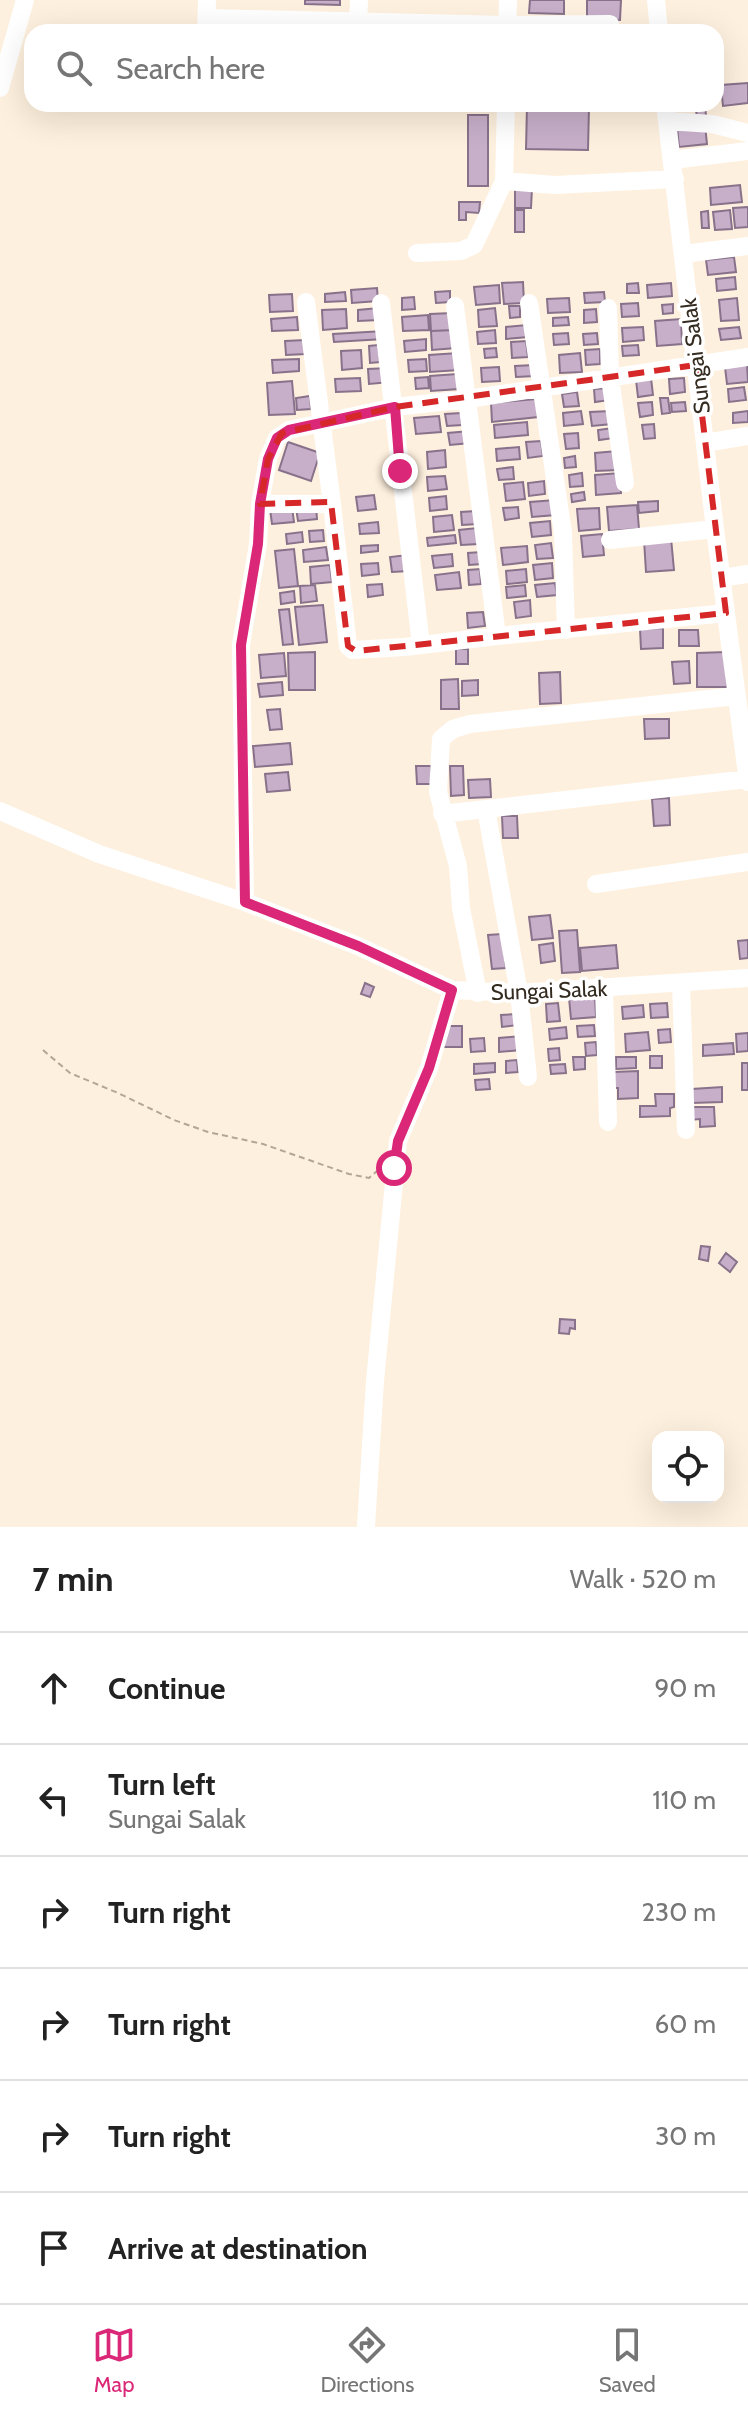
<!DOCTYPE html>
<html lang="en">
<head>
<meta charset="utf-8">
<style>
  :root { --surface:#fff; --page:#f6f6f6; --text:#222; --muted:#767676; --line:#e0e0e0; --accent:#db2777 }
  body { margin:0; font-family:Cabin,sans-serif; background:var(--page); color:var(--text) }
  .controls { position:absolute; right:24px; bottom:24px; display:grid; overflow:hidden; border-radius:16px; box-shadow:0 8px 32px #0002 }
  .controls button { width:72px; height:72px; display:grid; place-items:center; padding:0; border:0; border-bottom:2px solid var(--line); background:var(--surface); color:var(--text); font:40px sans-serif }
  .stop { position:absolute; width:24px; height:24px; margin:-18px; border:6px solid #db2777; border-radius:50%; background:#fff }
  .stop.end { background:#db2777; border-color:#fff; box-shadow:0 2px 8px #0008 }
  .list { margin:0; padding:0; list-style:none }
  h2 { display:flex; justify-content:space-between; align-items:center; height:104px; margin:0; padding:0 32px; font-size:34px }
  h2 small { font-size:26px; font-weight:400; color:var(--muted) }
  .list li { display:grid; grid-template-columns:52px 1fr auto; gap:24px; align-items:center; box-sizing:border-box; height:112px; padding:0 32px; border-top:2px solid var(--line) }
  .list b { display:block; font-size:30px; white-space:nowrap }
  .list p { margin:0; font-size:26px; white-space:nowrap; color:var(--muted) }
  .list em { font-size:26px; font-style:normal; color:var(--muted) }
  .icon { flex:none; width:44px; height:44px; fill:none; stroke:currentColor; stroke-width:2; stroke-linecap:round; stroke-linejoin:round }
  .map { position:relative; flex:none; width:748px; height:1527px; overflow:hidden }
  .search { position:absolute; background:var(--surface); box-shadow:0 8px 32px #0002; left:24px; right:24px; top:24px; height:88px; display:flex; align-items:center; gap:20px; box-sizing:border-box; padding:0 28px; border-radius:24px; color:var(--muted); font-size:30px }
  .sheet { height:776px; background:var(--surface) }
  nav { display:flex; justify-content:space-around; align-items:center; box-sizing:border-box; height:112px; border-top:2px solid var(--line); background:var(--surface); font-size:22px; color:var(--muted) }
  nav a { display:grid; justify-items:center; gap:4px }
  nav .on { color:var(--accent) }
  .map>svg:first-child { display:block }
</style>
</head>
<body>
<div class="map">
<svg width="748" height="1527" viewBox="0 0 748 1527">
  <rect width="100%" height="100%" fill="#fef0de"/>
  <path fill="#c7afc9" stroke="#88718a" stroke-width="2" d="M305,0H340V5L305,4Z
    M530,0H564V14L529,13Z
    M587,0H621L620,20L587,19Z
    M229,28H259V32H229Z
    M748,83V103L723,106L721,85Z
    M227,104H258L257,111L227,110Z
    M669,104H692L693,109L670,111Z
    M695,104H705L706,116L697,117Z
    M527,106L589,107L588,150L526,149Z
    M468,115H488V186H468Z
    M705,125L707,144L679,147L677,127Z
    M740,185L742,202L711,205L710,188Z
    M515,188H532L531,208H515Z
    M459,202H480L479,213L466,212V220H459Z
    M748,207V227L735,228L733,208Z
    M515,210H524V232H515Z
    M730,210L732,229L715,230L713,212Z
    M708,211L709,228H702L701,212Z
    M734,257L736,272L708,275L706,260Z
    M735,277L736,289L717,291L716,279Z
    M523,282L524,303L504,304L502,283Z
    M638,283L639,293H627V284Z
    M671,283L672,296L648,298L647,285Z
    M499,285L500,303L476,305L474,287Z
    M377,288L378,301L352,303L351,290Z
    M450,291V302L436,303L435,292Z
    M345,292L346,301L325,302V294Z
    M604,292L605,302L585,303L584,293Z
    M292,294L293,311L270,312L269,295Z
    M414,297L415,309L402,310V298Z
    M569,298L570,312L548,313L547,299Z
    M737,298L739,320L721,321L719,300Z
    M638,303L639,316L622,317L621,304Z
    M673,304V313L663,314L662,305Z
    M509,306H520V317L510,318Z
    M378,308L379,320L358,321V310Z
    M495,308L497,326L479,327L478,310Z
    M346,309L347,328L323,330L322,310Z
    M596,309L597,322L584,323V310Z
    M452,313L453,330L431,331L430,314Z
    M428,315L429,330L403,331L402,317Z
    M297,317L298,330L272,331L271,319Z
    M568,317L569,325L553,326V318Z
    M681,319L682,344L657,346L655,321Z
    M527,325L528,337L506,339V327Z
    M643,327L644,340L623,342L622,328Z
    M739,327L741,338L721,340L719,329Z
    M455,330L456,348L432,350L431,331Z
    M495,330L496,343L478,344L477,332Z
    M384,331V339L334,342L333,334Z
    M568,333L569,344L554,345L553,334Z
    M597,333L598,344L584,345L583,334Z
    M426,339V350L405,352L404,341Z
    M305,340L306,354L286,355L285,341Z
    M526,341L528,357L512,358L511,342Z
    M378,345L380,362L370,363L369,346Z
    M638,345L639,355L623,356L622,346Z
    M496,348L497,357L485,358L484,349Z
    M600,349V364L586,365L585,350Z
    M361,350L362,368L342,370L341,351Z
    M458,353L459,370L430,372L429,355Z
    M580,353L582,372L560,373L559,355Z
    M299,359V371L273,373L272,360Z
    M426,359L427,371L409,372L408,360Z
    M747,364L748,382L727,384L725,367Z
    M534,365L535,376L516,377L515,366Z
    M499,367L500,381L482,382L481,368Z
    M389,368L390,382L369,384L368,369Z
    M457,374L459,389L431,391L430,376Z
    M428,377L429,388L416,389L415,378Z
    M360,378L361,391L336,392L335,379Z
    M651,378L653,395L638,397L636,380Z
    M684,378L685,392L670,394L669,379Z
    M292,381L295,414L269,415L267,383Z
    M744,387L746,400L729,402L728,389Z
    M609,388L610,400L595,402L594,389Z
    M577,392L579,406L564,407L562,394Z
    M310,396L311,409L297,410L296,398Z
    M660,398H668L670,413L662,414Z
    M536,399L538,417L492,422L491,403Z
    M652,402L653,415L640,417L638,403Z
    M685,402L686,411L672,412L671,403Z
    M581,411L583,424L564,426L563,413Z
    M610,411L612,424L592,426L590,412Z
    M748,411V422L733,423V413Z
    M461,413L462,425L447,426L445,414Z
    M439,416L441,432L416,434L414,418Z
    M527,422L528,435L495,438L494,425Z
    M654,424L655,438L644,439L642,425Z
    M613,428L614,438L599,440L598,430Z
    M469,431L470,443L450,445L448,433Z
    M578,433L579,448L566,449L564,434Z
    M541,441L543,456L528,458L526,442Z
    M288,442L320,453L311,481L279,470Z
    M519,447L520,459L497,461L496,449Z
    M445,450L446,467L428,469L427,452Z
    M617,451L619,470L596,471L595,453Z
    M575,456L576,467L565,468L564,458Z
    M513,467L514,479L499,480L497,469Z
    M582,473L583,486L570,487L569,475Z
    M620,473L621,493L596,495L595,475Z
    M445,476L447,489L428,491L427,477Z
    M544,481L545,494L529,496L528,483Z
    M523,482L525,499L506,501L504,484Z
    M584,492L585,500L572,502L571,494Z
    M374,495L376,509L358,511L356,497Z
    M446,496L447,509L430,511L429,498Z
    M555,500L556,515L532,517L530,502Z
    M658,501V511L639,513L638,502Z
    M637,505L639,529L609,531L607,507Z
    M316,506L317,519L298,521L296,508Z
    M292,507L294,522L272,524L270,509Z
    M518,507L519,518L505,520L503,508Z
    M599,508L600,529L579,531L577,509Z
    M476,511L478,524L462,525L461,512Z
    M452,515L454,530L434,532L433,517Z
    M550,521L551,535L532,537L530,523Z
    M378,522L379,533L360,534L359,524Z
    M477,528L479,544L461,545L459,530Z
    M323,530L324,541L310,542L309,531Z
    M302,532L303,542L287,544L286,534Z
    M602,534L604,555L583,557L581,536Z
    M455,535L456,543L428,546L427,538Z
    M671,538L674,570L646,572L644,540Z
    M551,543L553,558L537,559L535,545Z
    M378,545V551L361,553V546Z
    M527,546L528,562L503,565L501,548Z
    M326,547L328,560L304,562L303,550Z
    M294,549L298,586L279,588L275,551Z
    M481,552L482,564L469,565L468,553Z
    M452,554L453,566L434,568L432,556Z
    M407,555L409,571L392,572L390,557Z
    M378,563L379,574L362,576L361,564Z
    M552,563L553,578L535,580L533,565Z
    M330,565L332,582L311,584L310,567Z
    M480,569L481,584L469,585L468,570Z
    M526,569L527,582L507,584L506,571Z
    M459,572L461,588L437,590L435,575Z
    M555,583L557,595L537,597L535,585Z
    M382,584L383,595L368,597L367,585Z
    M315,585L317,601L301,603L300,586Z
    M525,585L526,596L507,598L506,587Z
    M294,591L295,602L281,604L280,593Z
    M530,600L531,616L516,618L514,602Z
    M323,605L327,642L299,645L295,607Z
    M289,609L293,644L283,645L279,610Z
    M483,612L485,626L468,628L467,613Z
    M663,628V648L641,649L640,629Z
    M679,630H698L699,646H679Z
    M456,649H468V664H456Z
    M315,652V690H289L288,653Z
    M726,652L727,687H697V653Z
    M284,653L286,676L261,678L259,655Z
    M689,661L690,683L674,684L672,662Z
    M560,672L561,703L540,704L539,673Z
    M458,679L459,709H441V680Z
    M478,680V695L462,696V681Z
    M282,682L283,695L260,697L258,684Z
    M280,709L282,729L270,730L267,710Z
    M644,719H669V738L645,739Z
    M290,743L292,764L255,767L253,746Z
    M416,766H431L432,784H417Z
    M450,766H463L464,795L451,796Z
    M288,772L290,790L267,792L265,774Z
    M490,779L491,797L469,798L468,780Z
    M669,798L670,825L654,826L652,799Z
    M502,816H517L518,838H503Z
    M550,915L553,938L532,940L529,917Z
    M577,930L580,972L562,973L559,931Z
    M502,934L506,968L492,969L488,935Z
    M748,940V958L740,959L738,941Z
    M553,943L555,961L541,963L539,945Z
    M616,945L618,968L582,971L580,948Z
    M365,983L374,987L370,997L361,994Z
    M595,996L596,1017L571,1019L569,998Z
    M558,1003L560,1021L547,1022L546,1004Z
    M667,1003L668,1017L651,1018L650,1004Z
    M643,1005L644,1017L623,1019L622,1007Z
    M517,1014L518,1025L502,1027L501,1015Z
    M594,1025L595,1036L578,1037L577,1026Z
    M442,1026H462V1047H442Z
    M566,1027L567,1038L550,1040L549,1029Z
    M670,1029L671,1042L659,1043L658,1030Z
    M648,1032L650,1050L626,1052L625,1034Z
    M748,1033V1051L737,1052L736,1034Z
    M520,1036L521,1050L499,1052V1038Z
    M484,1038L485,1051L471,1052L470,1039Z
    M596,1042L597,1055L586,1056L585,1043Z
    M733,1043L734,1054L703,1056V1045Z
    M559,1048L560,1060L549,1061L548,1049Z
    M650,1056H662V1068H650Z
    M573,1057H585V1069L574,1070Z
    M616,1057H636V1068L616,1069Z
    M517,1060L518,1072L506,1073V1061Z
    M495,1063V1072L474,1074V1064Z
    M742,1063H748V1090H742Z
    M565,1064L566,1073L551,1074L550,1065Z
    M638,1071V1098L618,1099V1088H614V1072Z
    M489,1079L490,1089L476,1090L475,1080Z
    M722,1087V1102L692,1103V1089Z
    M655,1094H674V1107L670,1108V1116L640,1117V1106H656Z
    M690,1107H714L715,1126L700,1127V1119L690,1120Z
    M701,1246L710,1247L708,1261L699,1259Z
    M726,1253L737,1262L730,1272L719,1263Z
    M560,1319L575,1320V1329L570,1328L569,1334L559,1333Z"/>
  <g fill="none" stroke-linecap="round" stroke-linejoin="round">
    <path stroke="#b2a697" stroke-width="2" stroke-dasharray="6 4" stroke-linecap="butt" d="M43,1050L70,1073L118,1093L174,1120L208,1132L263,1144L349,1174L369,1178L377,1171"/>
    <path stroke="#fff" stroke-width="18" d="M656,0L659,32
      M207,18L507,25L610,24
      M358,22L359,0
      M206,32L207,0
      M507,32L508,0
      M0,88L25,0
      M506,104L504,181L555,185L675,179
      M665,104L715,529L748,782
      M667,121L712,124L748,133
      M672,160L748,151
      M417,253L461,251L474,245L504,181
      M683,254L748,246
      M306,302L332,504
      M381,303L421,645
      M529,303L563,533L566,630
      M455,306L497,636L726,613
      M608,308L610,378L625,483
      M705,443L748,436
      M260,504H332L348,646L352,650L405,647L497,636
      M610,540L715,529
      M721,578L748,574
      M486,809L519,993L528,1077
      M0,811L99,854L245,902L358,946L452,990L519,993L748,978
      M442,814L748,779
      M596,884L748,862
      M245,902L241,645L258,544L260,504L268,459L277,438L289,430L395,407L468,399L748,357
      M681,983L686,1130
      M604,988L608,1122
      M478,993L461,908L458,866L438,792L441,739L453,729L470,724L737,696
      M366,1527L375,1381L398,1141L429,1068L452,990"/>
  </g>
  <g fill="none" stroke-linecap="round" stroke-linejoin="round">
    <path stroke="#db2777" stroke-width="10" d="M394,1168L398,1141L429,1068L452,990L358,946L245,902L241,645L258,544L260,504L268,459L277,438L289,430L395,407L400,471"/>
  </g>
  <path fill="none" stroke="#d62828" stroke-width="6" stroke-dasharray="16 10" stroke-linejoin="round" d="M696,365L726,613L356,651L348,646L331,502L260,504L268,459L282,433L395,407Z"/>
  <g text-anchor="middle" stroke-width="7" stroke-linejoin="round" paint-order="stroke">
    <g font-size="22" fill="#342b20" stroke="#fff">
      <text transform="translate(695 356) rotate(-97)" y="8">Sungai Salak</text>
      <text transform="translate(549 990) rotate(-2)" y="8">Sungai Salak</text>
    </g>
  </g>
</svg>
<div class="controls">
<button><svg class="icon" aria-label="locate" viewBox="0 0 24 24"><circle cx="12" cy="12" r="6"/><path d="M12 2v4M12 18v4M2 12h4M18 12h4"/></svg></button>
</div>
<div class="stop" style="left:394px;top:1168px"></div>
<div class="stop end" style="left:400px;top:471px"></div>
<div class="search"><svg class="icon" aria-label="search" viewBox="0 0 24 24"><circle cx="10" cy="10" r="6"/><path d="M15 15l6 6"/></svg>Search here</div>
</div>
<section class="sheet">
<h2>7 min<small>Walk · 520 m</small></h2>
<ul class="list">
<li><svg class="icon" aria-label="ahead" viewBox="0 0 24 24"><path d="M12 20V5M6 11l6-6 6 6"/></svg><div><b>Continue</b></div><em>90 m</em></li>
<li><svg class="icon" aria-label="left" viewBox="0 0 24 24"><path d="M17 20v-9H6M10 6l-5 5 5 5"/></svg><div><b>Turn left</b><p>Sungai Salak</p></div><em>110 m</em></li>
<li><svg class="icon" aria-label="right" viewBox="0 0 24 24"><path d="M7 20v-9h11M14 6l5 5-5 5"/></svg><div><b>Turn right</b></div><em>230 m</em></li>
<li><svg class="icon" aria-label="right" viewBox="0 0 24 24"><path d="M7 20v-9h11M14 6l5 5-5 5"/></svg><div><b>Turn right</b></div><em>60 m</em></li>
<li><svg class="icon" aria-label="right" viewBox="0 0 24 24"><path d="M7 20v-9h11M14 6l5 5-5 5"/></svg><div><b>Turn right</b></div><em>30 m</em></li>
<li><svg class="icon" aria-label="arrive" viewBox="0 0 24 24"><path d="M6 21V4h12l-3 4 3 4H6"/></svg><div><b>Arrive at destination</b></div></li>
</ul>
</section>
<nav>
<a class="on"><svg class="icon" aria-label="map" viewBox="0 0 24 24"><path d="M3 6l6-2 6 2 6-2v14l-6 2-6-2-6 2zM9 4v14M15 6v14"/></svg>Map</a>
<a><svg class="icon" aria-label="directions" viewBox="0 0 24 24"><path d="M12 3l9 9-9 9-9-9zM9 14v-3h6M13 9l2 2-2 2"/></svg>Directions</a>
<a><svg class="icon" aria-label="saved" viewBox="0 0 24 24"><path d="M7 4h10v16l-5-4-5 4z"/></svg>Saved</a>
</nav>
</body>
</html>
